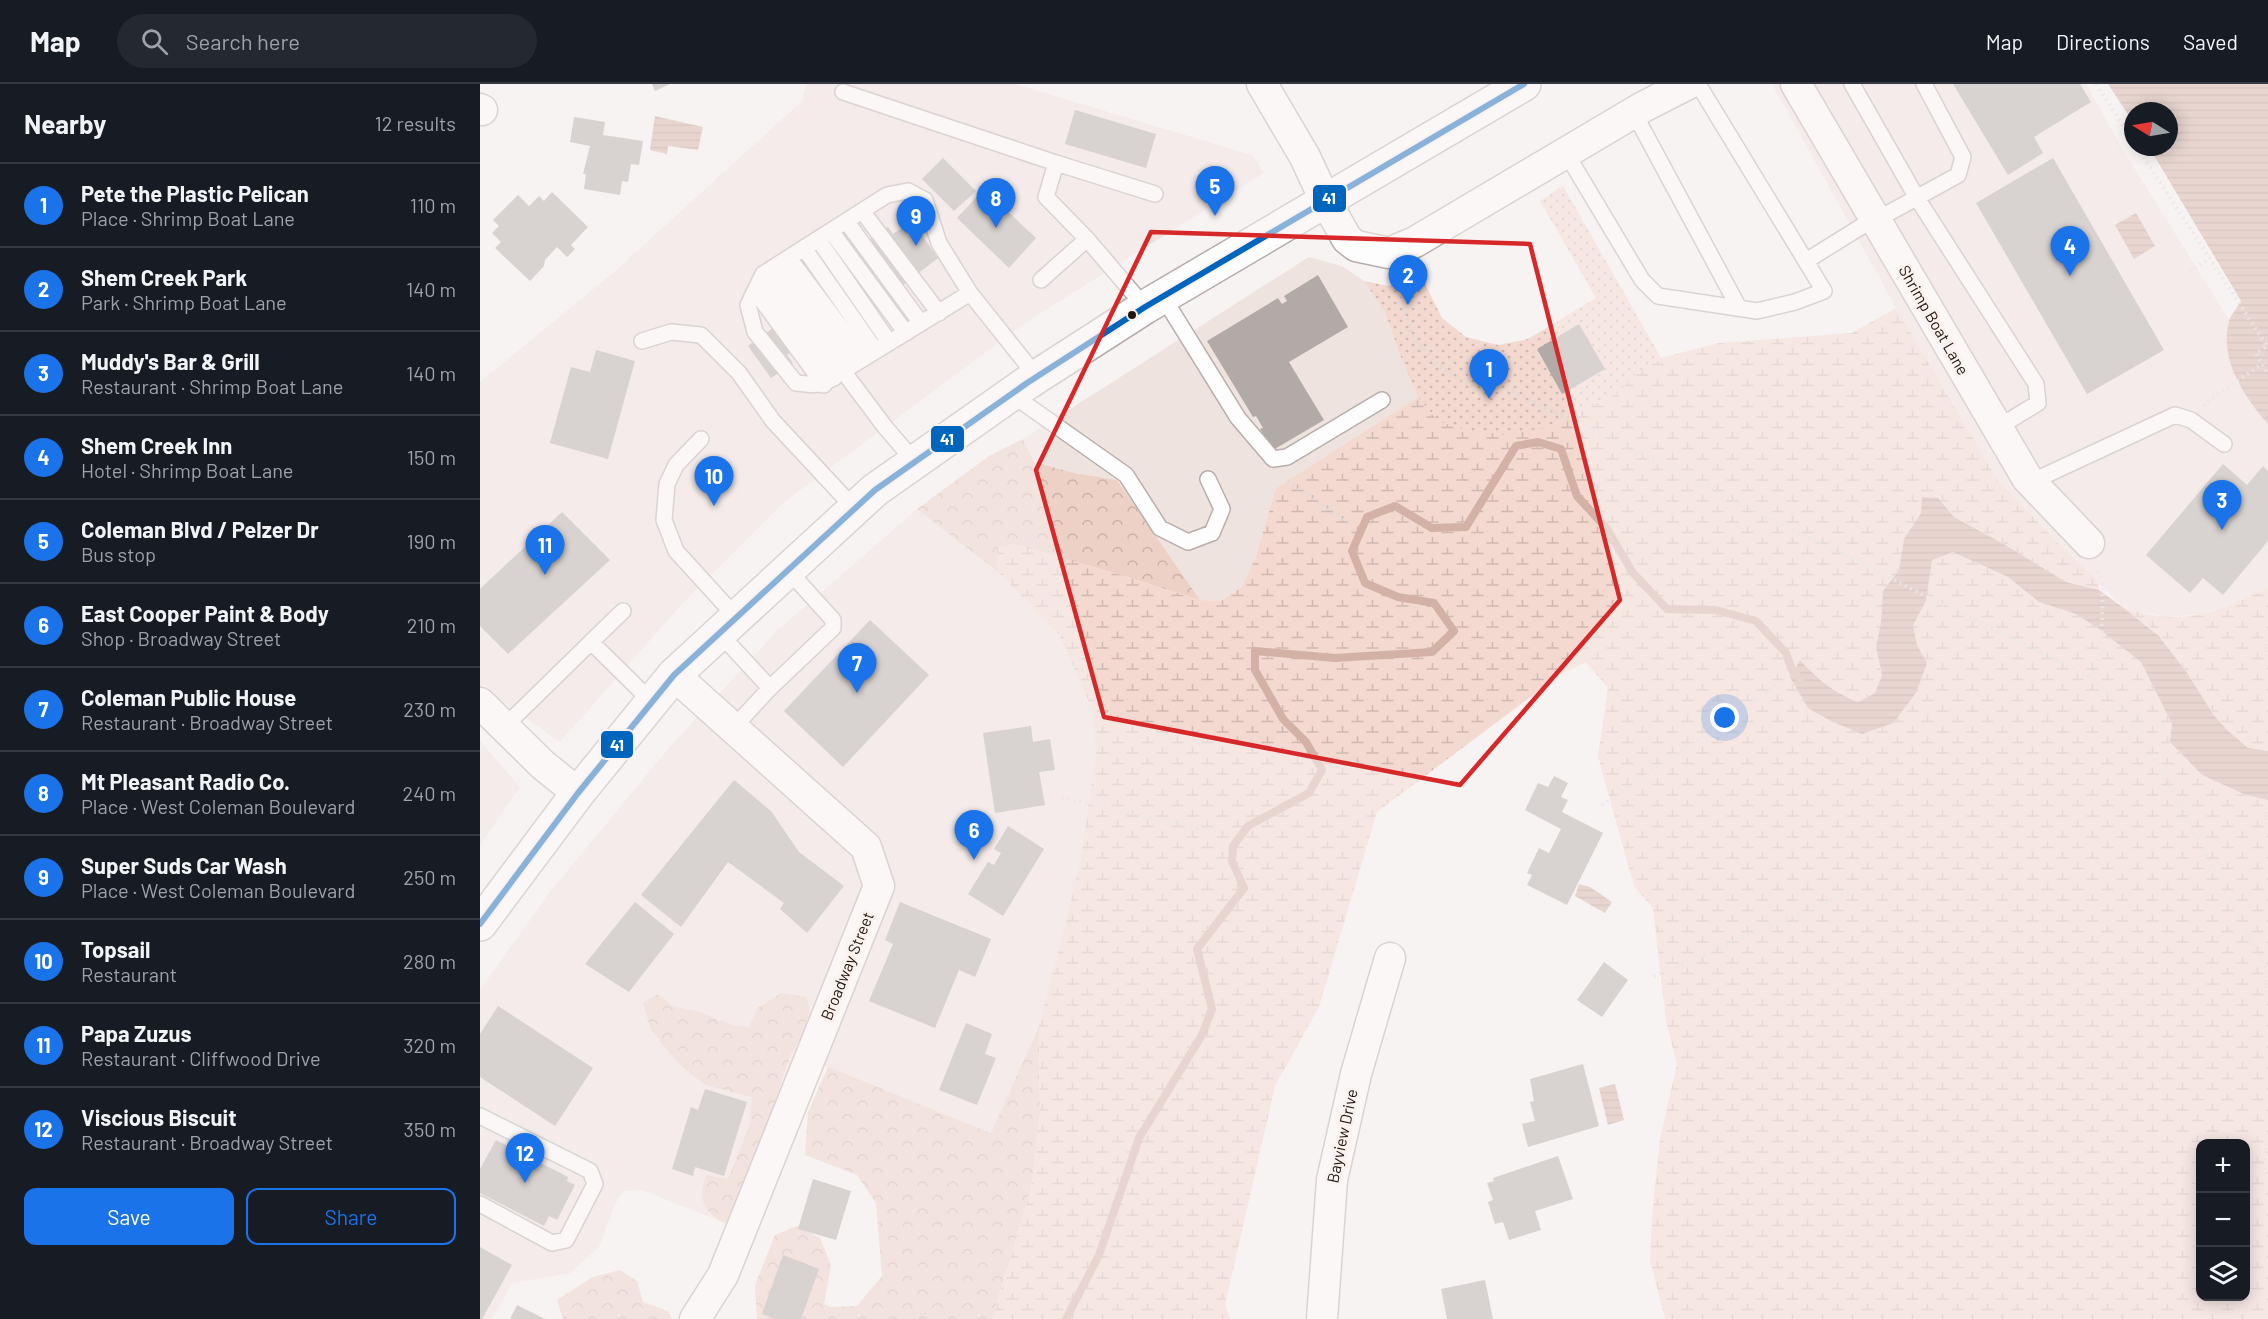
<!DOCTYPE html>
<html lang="en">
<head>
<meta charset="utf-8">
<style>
  :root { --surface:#171b24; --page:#242831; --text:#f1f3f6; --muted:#9ea1a6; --line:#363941; --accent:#1a73e8 }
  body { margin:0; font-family:Barlow,sans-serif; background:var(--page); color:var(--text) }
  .controls { position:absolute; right:18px; bottom:18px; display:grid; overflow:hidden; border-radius:12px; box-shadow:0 3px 15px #0003 }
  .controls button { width:54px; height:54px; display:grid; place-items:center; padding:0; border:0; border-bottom:2px solid var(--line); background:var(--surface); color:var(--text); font:30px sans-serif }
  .compass { position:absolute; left:1644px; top:18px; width:54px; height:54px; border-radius:50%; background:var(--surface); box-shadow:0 3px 15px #0003; rotate:281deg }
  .you { position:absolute; left:1245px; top:634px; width:21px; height:21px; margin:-15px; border:4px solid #fff; border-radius:50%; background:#1a73e8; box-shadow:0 0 0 9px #1a73e833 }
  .badge { display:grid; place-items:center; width:39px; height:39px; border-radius:50%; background:var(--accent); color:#fff; font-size:20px; font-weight:700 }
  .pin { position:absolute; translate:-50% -50px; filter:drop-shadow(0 2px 3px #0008) }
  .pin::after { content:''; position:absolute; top:32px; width:21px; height:18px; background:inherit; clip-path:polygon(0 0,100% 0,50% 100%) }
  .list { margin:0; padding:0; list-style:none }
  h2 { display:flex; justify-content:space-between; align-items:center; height:78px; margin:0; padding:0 24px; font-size:26px }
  h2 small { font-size:20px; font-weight:400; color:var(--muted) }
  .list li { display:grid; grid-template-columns:39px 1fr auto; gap:18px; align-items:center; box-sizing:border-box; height:84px; padding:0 24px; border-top:2px solid var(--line) }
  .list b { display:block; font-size:22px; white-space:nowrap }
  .list p { margin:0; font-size:20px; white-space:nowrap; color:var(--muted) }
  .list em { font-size:20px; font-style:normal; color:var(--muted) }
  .actions { display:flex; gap:12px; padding:18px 24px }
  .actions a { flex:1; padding:14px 0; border:2px solid var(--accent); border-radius:12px; text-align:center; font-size:21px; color:var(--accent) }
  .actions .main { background:var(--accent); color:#fff }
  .icon { flex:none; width:33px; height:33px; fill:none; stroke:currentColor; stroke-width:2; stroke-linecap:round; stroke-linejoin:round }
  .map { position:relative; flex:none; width:1788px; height:1235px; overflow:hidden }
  header { display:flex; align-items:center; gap:36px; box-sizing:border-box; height:84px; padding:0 30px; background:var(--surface); border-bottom:2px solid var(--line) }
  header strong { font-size:28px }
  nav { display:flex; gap:33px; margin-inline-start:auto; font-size:21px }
  .search { width:420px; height:54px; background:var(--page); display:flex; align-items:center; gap:15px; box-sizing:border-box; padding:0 21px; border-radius:33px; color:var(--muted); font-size:22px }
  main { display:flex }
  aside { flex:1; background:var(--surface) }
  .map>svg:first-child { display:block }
</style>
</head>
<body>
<header>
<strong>Map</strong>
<div class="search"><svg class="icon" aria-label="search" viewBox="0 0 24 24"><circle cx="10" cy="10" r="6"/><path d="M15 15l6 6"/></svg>Search here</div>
<nav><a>Map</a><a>Directions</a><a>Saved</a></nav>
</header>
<main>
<aside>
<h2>Nearby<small>12 results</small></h2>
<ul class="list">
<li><span class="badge">1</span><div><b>Pete the Plastic Pelican</b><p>Place · Shrimp Boat Lane</p></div><em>110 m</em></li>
<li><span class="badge">2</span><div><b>Shem Creek Park</b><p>Park · Shrimp Boat Lane</p></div><em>140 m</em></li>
<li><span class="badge">3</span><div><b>Muddy's Bar &amp; Grill</b><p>Restaurant · Shrimp Boat Lane</p></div><em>140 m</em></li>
<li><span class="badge">4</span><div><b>Shem Creek Inn</b><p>Hotel · Shrimp Boat Lane</p></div><em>150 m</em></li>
<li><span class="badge">5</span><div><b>Coleman Blvd / Pelzer Dr</b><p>Bus stop</p></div><em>190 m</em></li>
<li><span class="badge">6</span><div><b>East Cooper Paint &amp; Body</b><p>Shop · Broadway Street</p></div><em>210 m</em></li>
<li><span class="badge">7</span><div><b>Coleman Public House</b><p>Restaurant · Broadway Street</p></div><em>230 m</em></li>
<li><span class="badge">8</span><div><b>Mt Pleasant Radio Co.</b><p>Place · West Coleman Boulevard</p></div><em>240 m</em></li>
<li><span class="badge">9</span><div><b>Super Suds Car Wash</b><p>Place · West Coleman Boulevard</p></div><em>250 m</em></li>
<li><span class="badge">10</span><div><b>Topsail</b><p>Restaurant</p></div><em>280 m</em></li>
<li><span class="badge">11</span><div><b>Papa Zuzus</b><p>Restaurant · Cliffwood Drive</p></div><em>320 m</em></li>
<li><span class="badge">12</span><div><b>Viscious Biscuit</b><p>Restaurant · Broadway Street</p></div><em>350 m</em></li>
</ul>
<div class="actions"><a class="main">Save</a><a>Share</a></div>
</aside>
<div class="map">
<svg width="1788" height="1235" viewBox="0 0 1788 1235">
  <defs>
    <pattern id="forest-crowns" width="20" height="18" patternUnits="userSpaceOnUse" patternTransform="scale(1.5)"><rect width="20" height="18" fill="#edd0c6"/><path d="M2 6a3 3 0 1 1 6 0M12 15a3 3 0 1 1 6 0" fill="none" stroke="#cbb2a9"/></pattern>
    <pattern id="wetland-marsh" width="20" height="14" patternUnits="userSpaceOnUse" patternTransform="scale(1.5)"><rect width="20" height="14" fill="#f3d9d0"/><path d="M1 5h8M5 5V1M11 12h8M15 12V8" fill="none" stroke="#d0b9b2"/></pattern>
    <pattern id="park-dots" width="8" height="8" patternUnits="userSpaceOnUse" patternTransform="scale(1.5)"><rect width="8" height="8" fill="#f3d9d0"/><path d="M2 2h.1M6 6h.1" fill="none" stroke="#d0b9b2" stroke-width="1.8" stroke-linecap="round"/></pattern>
    <pattern id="water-rules" width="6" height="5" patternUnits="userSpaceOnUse" patternTransform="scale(1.5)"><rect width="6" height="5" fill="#d4b1a6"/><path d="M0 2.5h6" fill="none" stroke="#b6978e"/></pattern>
  </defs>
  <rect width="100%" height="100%" fill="#f7f3f2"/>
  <path fill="#efe3df" d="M326,0H535L772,71L784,89L548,237L304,418L202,520L80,658L15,612L4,600L0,605V298L133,189L322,17Z
    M1292,0H1606L1643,66L1749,236L1747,267L1759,301L1788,340V504L1764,516L1721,530L1690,533L1645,525L1581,462L1517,395L1440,267Z
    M829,173L862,182L884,197L905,228L923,279L938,313L796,404L776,472L762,503L741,517L720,516L637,396L594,389L554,378L543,355Z
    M437,425L518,488L579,551L613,627L616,670L599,785L559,942L511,1049L341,981L268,1148L162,1106L144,1107L135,1120L119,1163L90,1189L32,1199L12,1235H0V906L70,808L188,665L297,547Z
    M0,657L40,703L0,761Z"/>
  <path fill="url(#forest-crowns)" d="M543,355L554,378L594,389L637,396L720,516L644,492L534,460L517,464L518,488L437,425L509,372Z
    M301,909L326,913L330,926L321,954L310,972L257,1132L244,1139C221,1125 219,1116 226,1091L248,1095L270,1040L272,1013L225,1001L199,980L171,946L163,919L178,910L192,922L220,928L251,941L269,943L278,924Z
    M559,942L560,1030L551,1106L512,1235H277L275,1201L295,1151L317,1142L340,1154L351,1181L344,1220L351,1223L377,1222L402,1192L396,1119L377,1091L325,1071L328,1028L348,983L511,1049Z
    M140,1186L157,1197L163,1218L188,1227L192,1235H83L77,1216L113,1193Z"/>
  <path fill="url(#wetland-marsh)" fill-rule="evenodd" d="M1416,224L1517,395L1581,462L1618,497L1619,506L1586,498L1522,459L1474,433L1458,414L1441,429L1424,455L1419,486L1403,507L1401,538L1396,563L1402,591L1395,609L1378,618C1354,609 1337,595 1320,577L1382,650L1437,561L1433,540L1446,517L1452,475L1473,468L1528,493L1559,518L1596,530L1619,545L1661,578L1692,640L1690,658L1722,691L1766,711L1788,716V1235H1185L1170,1176L1172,1133L1180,1055L1197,980L1186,937L1173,824L1154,802L1118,672L1128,604L1106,578L1081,590L897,728L839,923L795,1002L745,1221L750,1235H512L551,1106L560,1030L559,942L599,785L616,670L613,627L579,551L518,488L517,464L534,460L644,492L720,516L741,517L762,503L776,472L796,404L938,313L958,337L1067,343L1136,310L1156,290L1181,274L1239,259L1372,249ZM1720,1060H1766V1212H1720Z
    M1788,504V667C1782,666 1775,666 1770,665C1744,657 1701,578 1681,554C1671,543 1656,534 1645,525C1660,528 1676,533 1691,533C1725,534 1758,518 1788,504Z"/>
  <path fill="url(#park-dots)" d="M1083,102L1181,274L1156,290L1136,310L1067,343L1029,351L989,347L958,337L938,313L923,279L905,228L884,197L909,202L940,190L962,234L986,253L1018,261L1048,255L1116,214L1060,117Z"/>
  <path fill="url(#water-rules)" d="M1628,0H1788V340C1764,312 1739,276 1749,237C1751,230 1758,223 1761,217L1669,63H1689V27H1653V38Z
    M175,32L223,43L218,66L188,62L187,70L170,66Z
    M1656,129L1675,162L1654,175L1635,141Z
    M1442,413L1458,414L1474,433L1522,459L1586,498L1619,506L1645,525L1679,552L1707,589L1733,630L1747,646L1768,664L1788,667V716L1766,711L1722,691L1690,658L1692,640L1661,578L1619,545L1596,530L1559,518L1528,493L1473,468L1452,476L1446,517L1433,541L1437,561L1447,579L1436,609L1413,639L1382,650L1351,637L1328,624L1310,593L1320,576C1337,595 1354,609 1378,618L1395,609L1402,591L1396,563L1401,538L1403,507L1419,486L1424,455L1441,429Z
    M1099,800L1110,803L1132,818L1125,829L1095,812Z
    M1135,1000L1144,1036L1128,1041L1119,1004Z"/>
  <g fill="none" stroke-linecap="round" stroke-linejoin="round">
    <path stroke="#d4b1a6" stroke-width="8" d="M586,1235L619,1171L659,1054L722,951L732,925L717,865L764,804L752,777L753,762L768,742L829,709L842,686L826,658L803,635L775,586V567L855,574L952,568L974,547L954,519L918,513L885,499L872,467L887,433L915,422L952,444L986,443L1036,362L1058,358L1081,365L1097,412L1127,445L1153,489L1187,525L1236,526L1276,537L1306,569L1313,588L1320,594"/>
  </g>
  <path fill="#b2aaa7" d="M172,0H190L175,7Z
    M1473,0H1600L1611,18L1554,53L1563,69L1528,91Z
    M595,26L676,50L666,84L585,60Z
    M94,33L125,38L123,51L163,57L159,81L151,80L148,98L142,97L140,111L104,105L106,90H103L110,62L90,58Z
    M463,74L496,107L474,127L442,95Z
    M1573,74L1684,266L1607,310L1496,119Z
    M504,105L556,154L529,184L477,134Z
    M72,108L108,143L91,161L95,165L87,173L77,163L65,176L64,182L50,197L15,164L21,158L12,149L19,142L13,136L38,111L49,122L59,112L64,117Z
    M432,137L458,174L397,221L390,211L307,271L313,279L291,294L268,262L371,188L362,175L408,143L413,150Z
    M838,191L868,243L809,278L844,336L793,366L780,345L783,344L776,332L773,333L727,257L798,214L802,220L807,217L804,212Z
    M1099,240L1125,285L1082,310L1057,265Z
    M116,266L155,277L128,375L70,359L91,283L110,288Z
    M1743,380L1767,401L1783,382L1788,387V457L1743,511L1723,494L1710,509L1666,471Z
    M82,428L130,476L28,570L0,542V505Z
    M390,536L449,591L363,683L304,627Z
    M551,642L553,658L570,655L575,686L559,688L565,721L515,729L503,649Z
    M1074,692L1088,699L1081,713L1088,716L1082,728L1123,749L1087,821L1047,801L1052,791L1047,789L1059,764L1069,769L1081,745L1045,726L1058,699L1068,703Z
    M254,696L291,727L319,768L364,802L327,849L300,825L304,819L248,778L201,843L161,811Z
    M528,742L564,765L523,832L488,810L508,778L514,781L521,769L514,765Z
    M155,818L194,850L149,908L105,880Z
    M420,818L511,855L495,893L479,886L455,944L389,917L413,860L405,856Z
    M1124,878L1148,896L1122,933L1097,916Z
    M18,922L113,984L75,1042L0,993V950Z
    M486,939L512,950L505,970L516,974L497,1021L459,1006Z
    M1103,980L1119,1042L1048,1063L1042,1040L1055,1037L1050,1018L1054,1017L1050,995Z
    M225,1005L267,1018L244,1092L215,1083L213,1092L192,1085L211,1023L218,1026Z
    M16,1056L88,1093L87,1097L95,1101L77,1136L69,1132L64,1142L0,1109V1085Z
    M1078,1072L1093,1115L1055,1127L1061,1146L1029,1156L1023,1138L1015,1140L1008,1118L1013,1116L1007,1099L1014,1097L1013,1094Z
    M333,1095L371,1107L356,1156L318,1145Z
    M0,1163L32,1181L2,1235H0Z
    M303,1171L339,1185L321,1235H295L282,1230Z
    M1005,1196L1013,1235H967L961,1205Z
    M37,1221L65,1235H30Z"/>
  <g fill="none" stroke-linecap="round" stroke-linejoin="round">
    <g stroke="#b7aeac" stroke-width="18">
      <path id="lane" d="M1372,0L1437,114L1556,300L1558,319L1517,344
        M363,8L576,79L566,113L607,155
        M1154,29L1259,224
        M1086,69L1162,196L1178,212L1277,227L1315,218L1344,207L1218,0
        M576,79L675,110
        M382,127L459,229
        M1396,136L1478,91L1483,73L1444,0
        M366,137L441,239
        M351,147L426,249
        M338,155L409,258
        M324,164L396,267
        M309,174L384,274
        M1326,177L1395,134
        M299,180L372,281
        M288,187L363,287C342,302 342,302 316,299L280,254L275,248L268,221L283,190L407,111L428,107L445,116L459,159L490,209
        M280,196L354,294
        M561,196L607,155L665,223
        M275,207L344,301
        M683,213L758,334L793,375L807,373L902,316
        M162,257L191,248L221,251L259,289L293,337L375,425
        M531,310L646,391L680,444L708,458L732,449L742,425L728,395
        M221,355L196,381L187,400L184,436L196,467L257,534
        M435,378L405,343L363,287L490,209L557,293
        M1551,398L1695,331L1711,336L1744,360
        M239,549L290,604L253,644
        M111,558L143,527
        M290,604L353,544V536L308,486
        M23,644L111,558L172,618
        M0,1032L110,1087L115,1100L86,1156L72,1159L0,1120"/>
    </g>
    <g stroke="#b7aeac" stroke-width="33">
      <path id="street" d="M782,0L825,73L845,116L867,155L876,162L909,169L935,158L1163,23L1208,0
        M1316,0L1547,394L1609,459
        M0,25L2,26
        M194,591L386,763L399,802L243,1191L215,1235
        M0,619L63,681L98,709
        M842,1235L852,1096L876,990L910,874"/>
    </g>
    <g stroke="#b7aeac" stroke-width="36">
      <path id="primary" d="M0,840L98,709L194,591L395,406L547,299L665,223L1044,0"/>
    </g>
    <path stroke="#dcdada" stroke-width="4" stroke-dasharray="1.5 4.5" stroke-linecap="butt" d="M1616,0L1653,57
      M1657,63L1787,262L1776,269L1788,291
      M1710,188L1729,175
      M916,194L932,251L957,281L992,302L1032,307L1610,593L1649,630L1662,650L1788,888
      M1724,322L1731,315L1782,280
      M808,397L869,440
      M1610,593L1621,573L1623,501L1617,483
      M582,714L747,751
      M1122,721L1304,596
      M1174,892L1372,807"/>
    <use href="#lane" stroke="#fefdfd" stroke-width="15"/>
    <use href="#street" stroke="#fefdfd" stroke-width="30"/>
    <use href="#primary" stroke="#fefdfd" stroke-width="33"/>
    <g stroke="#faf2ef" stroke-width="10">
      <path id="bus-1" d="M0,840L98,709L194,591L395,406L547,299L665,223L1044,0"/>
    </g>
    <use href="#bus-1" stroke="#0065bd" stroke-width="6"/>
  </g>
  <path d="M0 0H1788V1235H0ZM671,148L1050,160L1140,516L980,701L624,633L556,386Z" fill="#f7f3f2" fill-opacity=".55" fill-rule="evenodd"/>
  <path fill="none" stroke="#d62828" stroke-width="4.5" stroke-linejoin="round" d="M671,148L1050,160L1140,516L980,701L624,633L556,386Z"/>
  <circle fill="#211511" stroke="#faf2ef" stroke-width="2" cx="652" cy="231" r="5"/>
  <g text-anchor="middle" stroke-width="6" stroke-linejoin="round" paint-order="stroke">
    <g font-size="16" fill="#211511" stroke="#faf2ef">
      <text transform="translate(1454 236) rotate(60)" y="6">Shrimp Boat Lane</text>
      <text transform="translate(367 882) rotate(-68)" y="6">Broadway Street</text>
      <text transform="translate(862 1052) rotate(-78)" y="6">Bayview Drive</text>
    </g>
  </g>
  <g stroke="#faf2ef" stroke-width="2">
    <rect x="832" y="100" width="35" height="29" rx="6" fill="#0065bd"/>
    <rect x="450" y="341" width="35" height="28" rx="6" fill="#0065bd"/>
    <rect x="120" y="646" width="34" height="29" rx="6" fill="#0065bd"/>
  </g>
  <g font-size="16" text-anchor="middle" font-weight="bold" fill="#fff">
    <text x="849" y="120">41</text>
    <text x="467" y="361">41</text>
    <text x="137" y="667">41</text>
  </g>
</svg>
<div class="controls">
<button>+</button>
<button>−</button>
<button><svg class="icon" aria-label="layers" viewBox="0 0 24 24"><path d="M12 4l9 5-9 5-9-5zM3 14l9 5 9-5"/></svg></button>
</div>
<svg class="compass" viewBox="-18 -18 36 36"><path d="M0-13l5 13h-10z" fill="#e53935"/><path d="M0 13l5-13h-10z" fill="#9ea1a6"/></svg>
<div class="you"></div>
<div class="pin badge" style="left:1009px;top:315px">1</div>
<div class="pin badge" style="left:928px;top:221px">2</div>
<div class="pin badge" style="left:1742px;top:446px">3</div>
<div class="pin badge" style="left:1590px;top:192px">4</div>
<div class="pin badge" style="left:735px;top:132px">5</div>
<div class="pin badge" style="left:494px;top:776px">6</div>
<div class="pin badge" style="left:377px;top:609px">7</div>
<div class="pin badge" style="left:516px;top:144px">8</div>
<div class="pin badge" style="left:436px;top:162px">9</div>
<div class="pin badge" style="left:234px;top:422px">10</div>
<div class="pin badge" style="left:65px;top:491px">11</div>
<div class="pin badge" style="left:45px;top:1099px">12</div>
</div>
</main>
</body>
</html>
